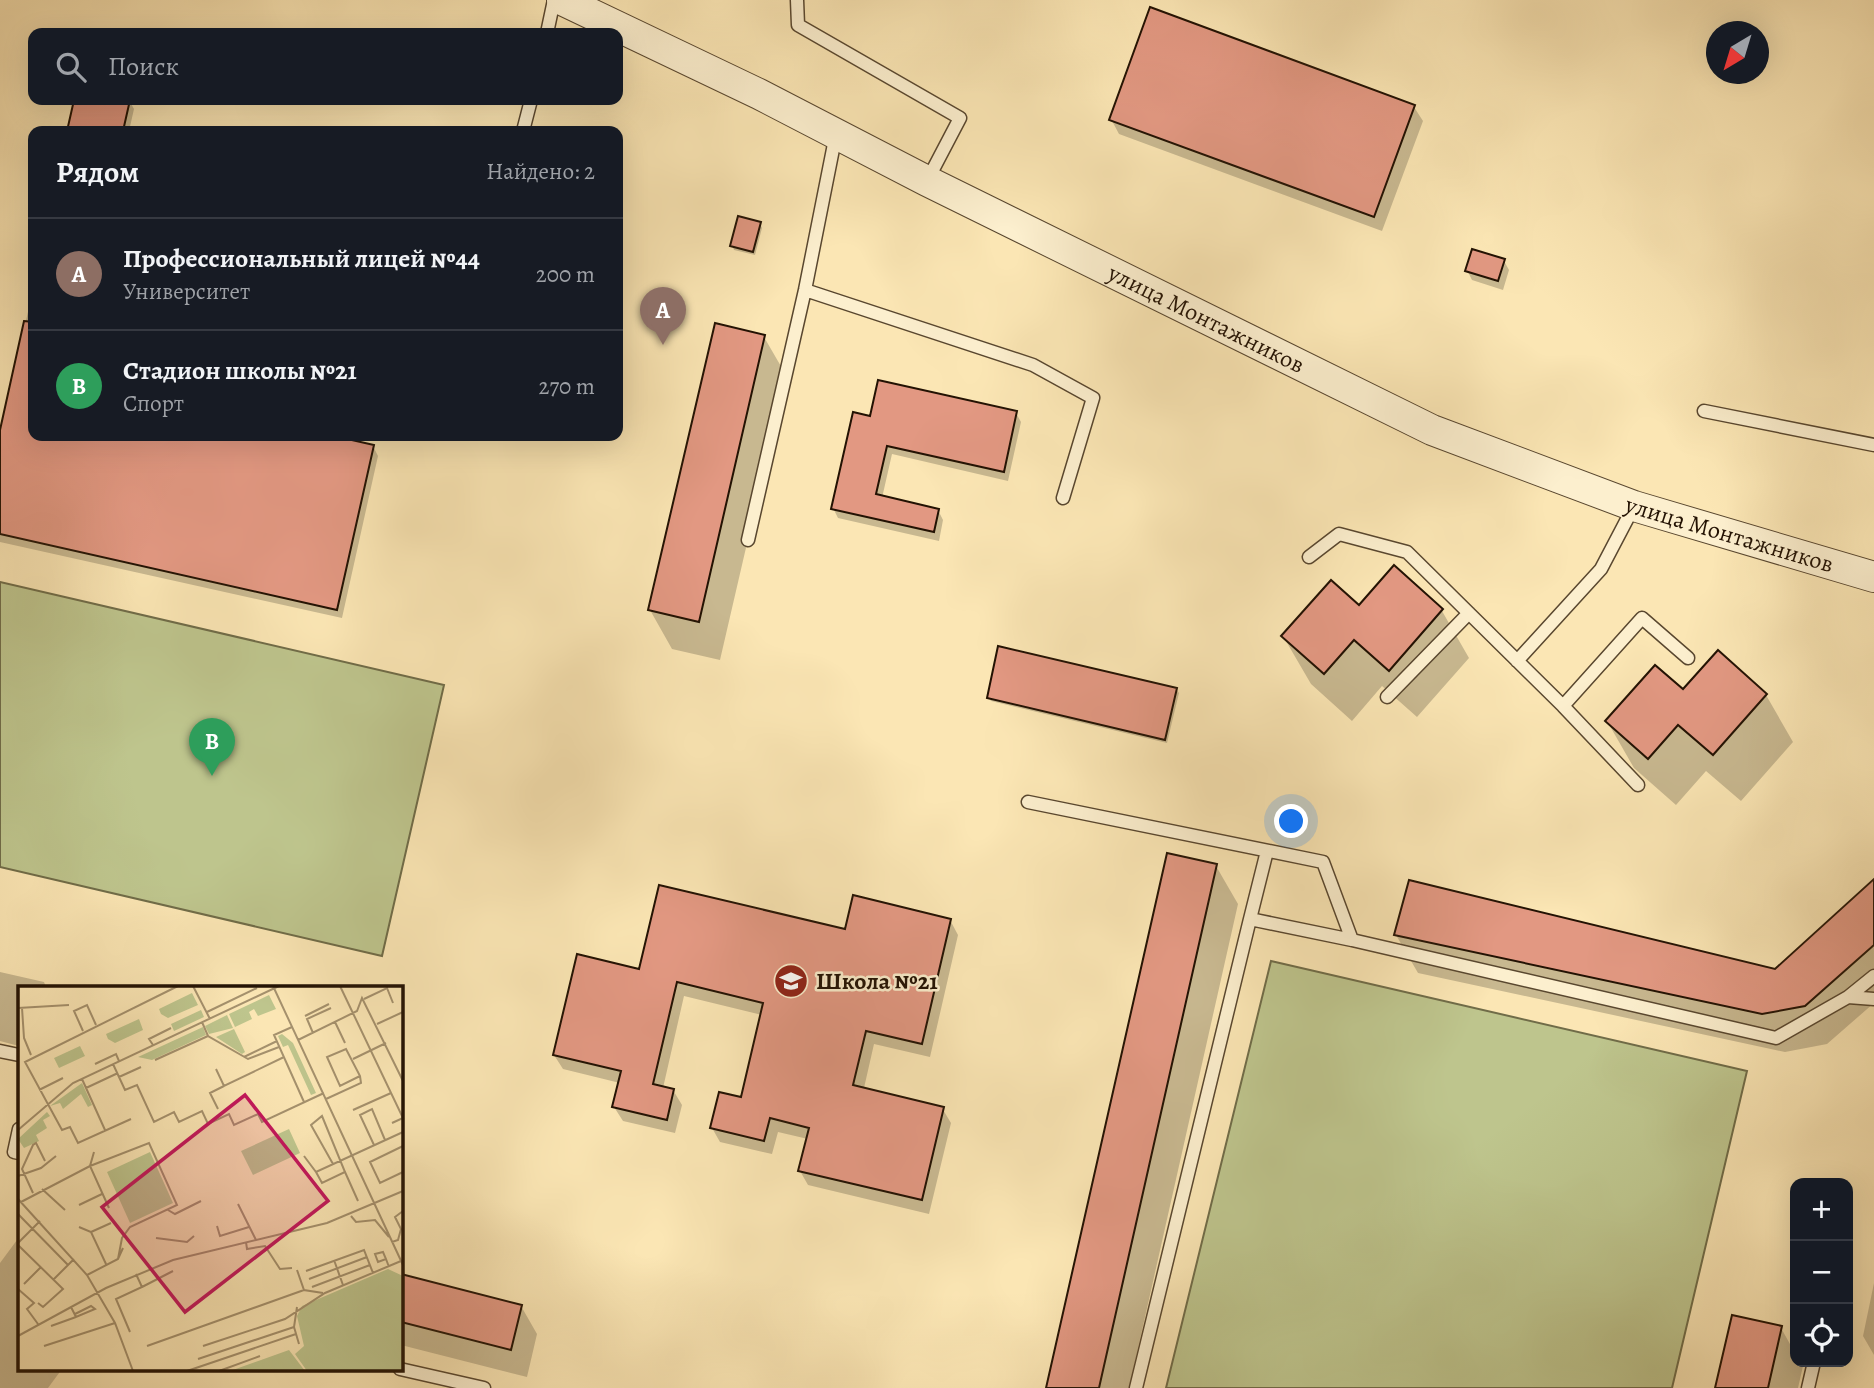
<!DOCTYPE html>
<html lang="ru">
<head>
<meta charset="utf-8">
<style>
  :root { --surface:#171b24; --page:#242831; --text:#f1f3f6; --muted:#9ea1a6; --line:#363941; --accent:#d93025 }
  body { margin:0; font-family:Alegreya,serif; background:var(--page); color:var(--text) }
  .controls { position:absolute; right:21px; bottom:21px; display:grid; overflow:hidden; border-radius:14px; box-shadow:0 7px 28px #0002 }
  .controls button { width:63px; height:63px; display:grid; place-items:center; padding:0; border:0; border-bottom:2px solid var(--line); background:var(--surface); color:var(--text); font:35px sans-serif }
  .compass { position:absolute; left:1706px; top:21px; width:63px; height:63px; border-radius:50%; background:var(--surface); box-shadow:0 7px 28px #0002; rotate:218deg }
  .you { position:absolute; left:1292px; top:822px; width:24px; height:24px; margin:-18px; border:5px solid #fff; border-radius:50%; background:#1a73e8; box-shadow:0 0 0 10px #1a73e833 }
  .badge { display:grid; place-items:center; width:46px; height:46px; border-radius:50%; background:var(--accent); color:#fff; font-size:23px; font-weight:700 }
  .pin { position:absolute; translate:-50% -58px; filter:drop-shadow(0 2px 4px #0008) }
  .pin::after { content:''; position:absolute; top:37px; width:24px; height:21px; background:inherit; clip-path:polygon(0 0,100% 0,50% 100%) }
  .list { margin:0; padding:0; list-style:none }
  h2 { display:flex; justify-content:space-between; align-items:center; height:91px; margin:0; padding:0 28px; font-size:30px }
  h2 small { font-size:23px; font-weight:400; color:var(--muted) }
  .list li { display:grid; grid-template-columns:46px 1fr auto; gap:21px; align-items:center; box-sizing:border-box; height:112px; padding:0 28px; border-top:2px solid var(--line) }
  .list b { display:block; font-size:26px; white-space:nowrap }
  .list p { margin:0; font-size:23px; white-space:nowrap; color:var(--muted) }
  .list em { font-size:23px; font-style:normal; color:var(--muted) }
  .icon { flex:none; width:38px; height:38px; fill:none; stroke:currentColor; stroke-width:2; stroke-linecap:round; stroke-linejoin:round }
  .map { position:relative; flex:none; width:1874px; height:1388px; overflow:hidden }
  .search { position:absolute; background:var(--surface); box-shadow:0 7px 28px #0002; left:28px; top:28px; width:595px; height:77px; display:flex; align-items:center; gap:18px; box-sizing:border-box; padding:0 24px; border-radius:14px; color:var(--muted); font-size:26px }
  .panel { position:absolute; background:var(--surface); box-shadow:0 7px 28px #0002; left:28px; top:126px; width:595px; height:315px; border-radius:14px }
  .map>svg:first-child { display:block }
</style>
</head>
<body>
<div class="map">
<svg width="1874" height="1388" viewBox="0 0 1874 1388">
  <rect width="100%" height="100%" fill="#fbe6b4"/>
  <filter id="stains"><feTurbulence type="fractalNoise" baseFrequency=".00286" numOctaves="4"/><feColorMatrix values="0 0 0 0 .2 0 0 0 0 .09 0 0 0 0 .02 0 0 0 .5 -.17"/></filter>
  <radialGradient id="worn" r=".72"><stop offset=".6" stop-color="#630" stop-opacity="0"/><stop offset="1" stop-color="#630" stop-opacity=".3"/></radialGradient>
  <path fill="#bec58d" stroke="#706c48" stroke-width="2" d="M0,582L444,685L382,956L0,867Z
    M1271,961L1747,1071L1672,1388H1166Z"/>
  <path fill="#0003" d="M75,100H129L134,109L129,131H68Z
    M1414,107L1423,121L1382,231L1119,134L1111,119Z
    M760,224L762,228L755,255L734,250L732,245Z
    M1504,261L1509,270L1503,290L1472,280L1467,270Z
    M33,289V436H326L373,446L378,456L342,618L0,542V438Z
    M764,337L786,375L720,660L672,649L650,610Z
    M1016,413L1021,422L1008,481L892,454L882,498L938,510L943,520L939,541L838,518L833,508L872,418Z
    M1394,568L1442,611L1469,658L1417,717L1382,686L1352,721L1311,684L1283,636L1359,608Z
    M1176,689L1179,693L1167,743L991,701L988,697Z
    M1683,692L1766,695L1793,742L1741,801L1706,771L1676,805L1634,768L1607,721Z
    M1216,866L1238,904L1129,1388H1048Z
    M1874,881V1003L1827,1044L1785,1052L1418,973L1396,935L1775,971Z
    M950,920L958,935L930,1057L874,1044L864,1088L942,1108L951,1123L929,1214L808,1185L800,1171L808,1139L778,1132L772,1154L720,1142L712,1128L743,1100L762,1015L684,996L663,1088L673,1090L682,1105L675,1133L623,1121L614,1107L620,1083L563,1069L554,1055L641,971L846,931Z
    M0,972L44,982L46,987H19V1046L0,1041Z
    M17,1240L19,1241V1369H62L48,1388H0V1263Z
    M401,1276L521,1306L537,1334L527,1377L401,1345Z
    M1874,1283V1355L1863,1336Z
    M1781,1328L1795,1353V1362H1801L1803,1366L1798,1388H1717Z"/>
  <path fill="#e29882" stroke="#231203" stroke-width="2" d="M1150,7L1415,105L1374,217L1109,120Z
    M74,100H130L123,131H67Z
    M738,216L761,222L753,252L730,246Z
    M1472,249L1505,259L1498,281L1465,271Z
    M24,321L33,322V436H334L374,445L337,610L0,534V430Z
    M715,323L765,335L699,622L648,610Z
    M878,380L1017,411L1004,472L887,446L876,494L939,509L934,532L831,509L853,412L870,416Z
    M1394,565L1443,609L1389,671L1354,640L1324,674L1281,636L1331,580L1359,605Z
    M998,646L1177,688L1165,740L987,698Z
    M1718,650L1767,694L1713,755L1678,725L1648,759L1605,721L1655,665L1683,689Z
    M1167,853L1217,864L1099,1388H1046Z
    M1874,879V945L1805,1006L1762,1014L1394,935L1409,880L1775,969Z
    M659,885L845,929L853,895L951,919L922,1044L866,1031L853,1085L944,1107L922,1200L798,1171L809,1128L770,1118L764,1141L710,1128L719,1092L741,1097L763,1003L677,982L653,1084L674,1089L667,1120L612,1107L621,1071L553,1055L577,954L639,969Z
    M401,1274L522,1305L511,1350L401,1322Z
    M1732,1315L1782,1326L1768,1388H1715Z"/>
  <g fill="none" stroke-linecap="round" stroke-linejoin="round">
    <g stroke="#59472f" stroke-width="15">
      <path id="service" d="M797,0L798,25L960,118L927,181
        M547,33L554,0
        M523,131L531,100
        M805,290L1033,365L1093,398L1063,498
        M1704,411L1874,445
        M748,540L805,290L836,134
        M1309,557L1339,534L1407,552L1563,706L1638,785
        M1517,661L1601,569L1634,506
        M1387,697L1469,613
        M1563,706L1642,618L1688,658
        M1028,802L1323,862L1352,940
        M1250,919L1267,851
        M1848,997L1874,976
        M0,1051L19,1055
        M19,1129L14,1152L19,1153
        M400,1369L484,1388
        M1136,1388L1250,919L1352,940L1776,1038L1848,997L1874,999
        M1808,1388L1814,1362"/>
    </g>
    <g stroke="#59472f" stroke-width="32">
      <g id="tertiary">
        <path id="s1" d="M562,0L759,94L927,181L1432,430L1634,506L1874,577"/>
      </g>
    </g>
    <use href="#service" stroke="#fcefce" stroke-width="12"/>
    <use href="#tertiary" stroke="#fcefce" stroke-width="30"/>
  </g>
  <defs>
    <g id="school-disc" transform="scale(1.75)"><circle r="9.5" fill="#8f2418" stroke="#fcefce"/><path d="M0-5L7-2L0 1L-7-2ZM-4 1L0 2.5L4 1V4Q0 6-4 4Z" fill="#fff"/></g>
  </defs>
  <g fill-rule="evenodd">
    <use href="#school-disc" x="791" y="981"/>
  </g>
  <g text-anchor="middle" stroke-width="5" stroke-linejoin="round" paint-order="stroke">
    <g font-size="24" fill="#231203" stroke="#fcefce">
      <text dy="8" stroke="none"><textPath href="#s1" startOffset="719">улица Монтажников</textPath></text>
      <text dy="8" stroke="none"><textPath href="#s1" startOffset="1286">улица Монтажников</textPath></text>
    </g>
    <g font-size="24" font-weight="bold" fill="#231203" stroke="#fcefce" text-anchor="start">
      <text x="816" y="989">Школа №21</text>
    </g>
  </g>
  <g transform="translate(18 986)">
    <rect width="385" height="385" fill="#fbe6b4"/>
    <path d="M174,7L180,19L150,32L143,28L141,23ZM251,9L258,23L240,30L236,23L231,26L234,33L217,41L211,28ZM183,24L186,31L156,45L153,38ZM209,29L215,42L191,48L187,40ZM121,33L125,44L97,57L90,53L88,48ZM185,41L188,49L134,74L120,71ZM216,43L227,66L224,68L198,51ZM264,48L275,57L298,107L293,109L270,59L265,61L260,50ZM62,60L67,70L41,82L36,72ZM64,97L74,119L70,121L63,108L45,123L42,117L32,120ZM29,126L32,130L25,134L29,142L18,149L21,155L6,162L0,153ZM271,143L282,167L235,189L223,165ZM132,166L155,217L112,237L89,186ZM370,283L385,290V385H289L277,368L286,360L279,330L284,320ZM271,364L287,385H212Z" fill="#bec58d"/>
    <path fill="none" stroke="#a5916d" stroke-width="2" d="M175,0L192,33M255,0L385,279M322,0L385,132L374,137M346,13L369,2L375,17M0,22L51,19M4,22L6,52L13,69M189,26L239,2M287,30L311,18M184,36L190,50L230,73L261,61M317,36L327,57M359,38L385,26M274,41L256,49L286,116M65,45L56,25L69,19L78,39M295,47L289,33L313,22M280,54L339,25L344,12L385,95M135,59L131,53L153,42M226,71L259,55M335,73L368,57M137,74L190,50M77,78L98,68L101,75M95,78L107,104L119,99L136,136L156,126L161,136L184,125L190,138L211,128L216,139L240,128L244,136L306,107M198,83L206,100L266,71M101,91L123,81M64,93L87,144M68,102L100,87M21,104L45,92M308,113L343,97L342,90L328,63L309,71L322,100L342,90M200,123L192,107L206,100M335,124L373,107M113,133L60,157L52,141L44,144L7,76L160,0M0,144L55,97L261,0M356,159L342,129L354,123L367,154M385,160L352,176L362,197L385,186M76,166L72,180L91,222M286,170L298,186L385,146M298,186L304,197L327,186L304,130L293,139L315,178M327,186L340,215M0,190L23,182L38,170M24,203L47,224M15,207L4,183L15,159L18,157L27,175M0,213L69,289L97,337L115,385M3,216L72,180L131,157L159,219L112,241L104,252L100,273M220,218L238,254M61,219L84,208M150,224L157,228L183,215M0,228L50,279M333,230L338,236L357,234L371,251M199,240L202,250L231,241M61,241L73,246L88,278M73,246L93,237M138,252L169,256L176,250M228,256L229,263L247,260L262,283L274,282M374,256L380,254L383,243L377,231L385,225M0,257L22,235M0,259L45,303L25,321L20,317M368,273L360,276L357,268L365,266L368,273L371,281M316,274L325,299M279,284L286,304L305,307M288,285L346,264L355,287M69,289L100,273L105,262M291,293L349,271M35,294L56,273M6,298L23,281M124,301L155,285M294,301L352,279M0,303L16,317L9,323L20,338M53,321L58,331L77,323L73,320L57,328M279,321L276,341L281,358M33,340L58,331M112,346L98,313L124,301L118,288M0,350L88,302L155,274L309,237L385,205M26,360L97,337M129,360L286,304M185,360L267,333L307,307L383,275M180,373L276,341M169,385L278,348M201,385L242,370"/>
    <path fill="#c2185b" fill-opacity="0.15" stroke="#c2185b" stroke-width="3.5" d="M227,109L310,215L167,326L84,221Z"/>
    <rect width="385" height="385" fill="none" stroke="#231203" stroke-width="3.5"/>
  </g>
  <rect width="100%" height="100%" filter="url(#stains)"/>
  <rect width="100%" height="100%" fill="url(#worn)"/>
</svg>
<div class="controls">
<button>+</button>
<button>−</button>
<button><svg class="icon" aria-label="locate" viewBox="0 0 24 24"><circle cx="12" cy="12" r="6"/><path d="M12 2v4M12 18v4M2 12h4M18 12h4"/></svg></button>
</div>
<svg class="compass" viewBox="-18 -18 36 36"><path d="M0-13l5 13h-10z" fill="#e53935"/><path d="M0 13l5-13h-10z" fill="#9ea1a6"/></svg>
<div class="you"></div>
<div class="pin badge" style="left:663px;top:345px;background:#8d6e63">A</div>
<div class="pin badge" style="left:212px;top:776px;background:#2e9e5b">B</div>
<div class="search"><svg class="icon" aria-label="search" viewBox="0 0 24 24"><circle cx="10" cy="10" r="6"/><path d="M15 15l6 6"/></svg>Поиск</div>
<section class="panel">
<h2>Рядом<small>Найдено: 2</small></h2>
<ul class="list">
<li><span class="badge" style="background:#8d6e63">A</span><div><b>Профессиональный лицей №44</b><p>Университет</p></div><em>200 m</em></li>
<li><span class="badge" style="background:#2e9e5b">B</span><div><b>Стадион школы №21</b><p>Спорт</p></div><em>270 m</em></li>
</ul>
</section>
</div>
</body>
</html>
